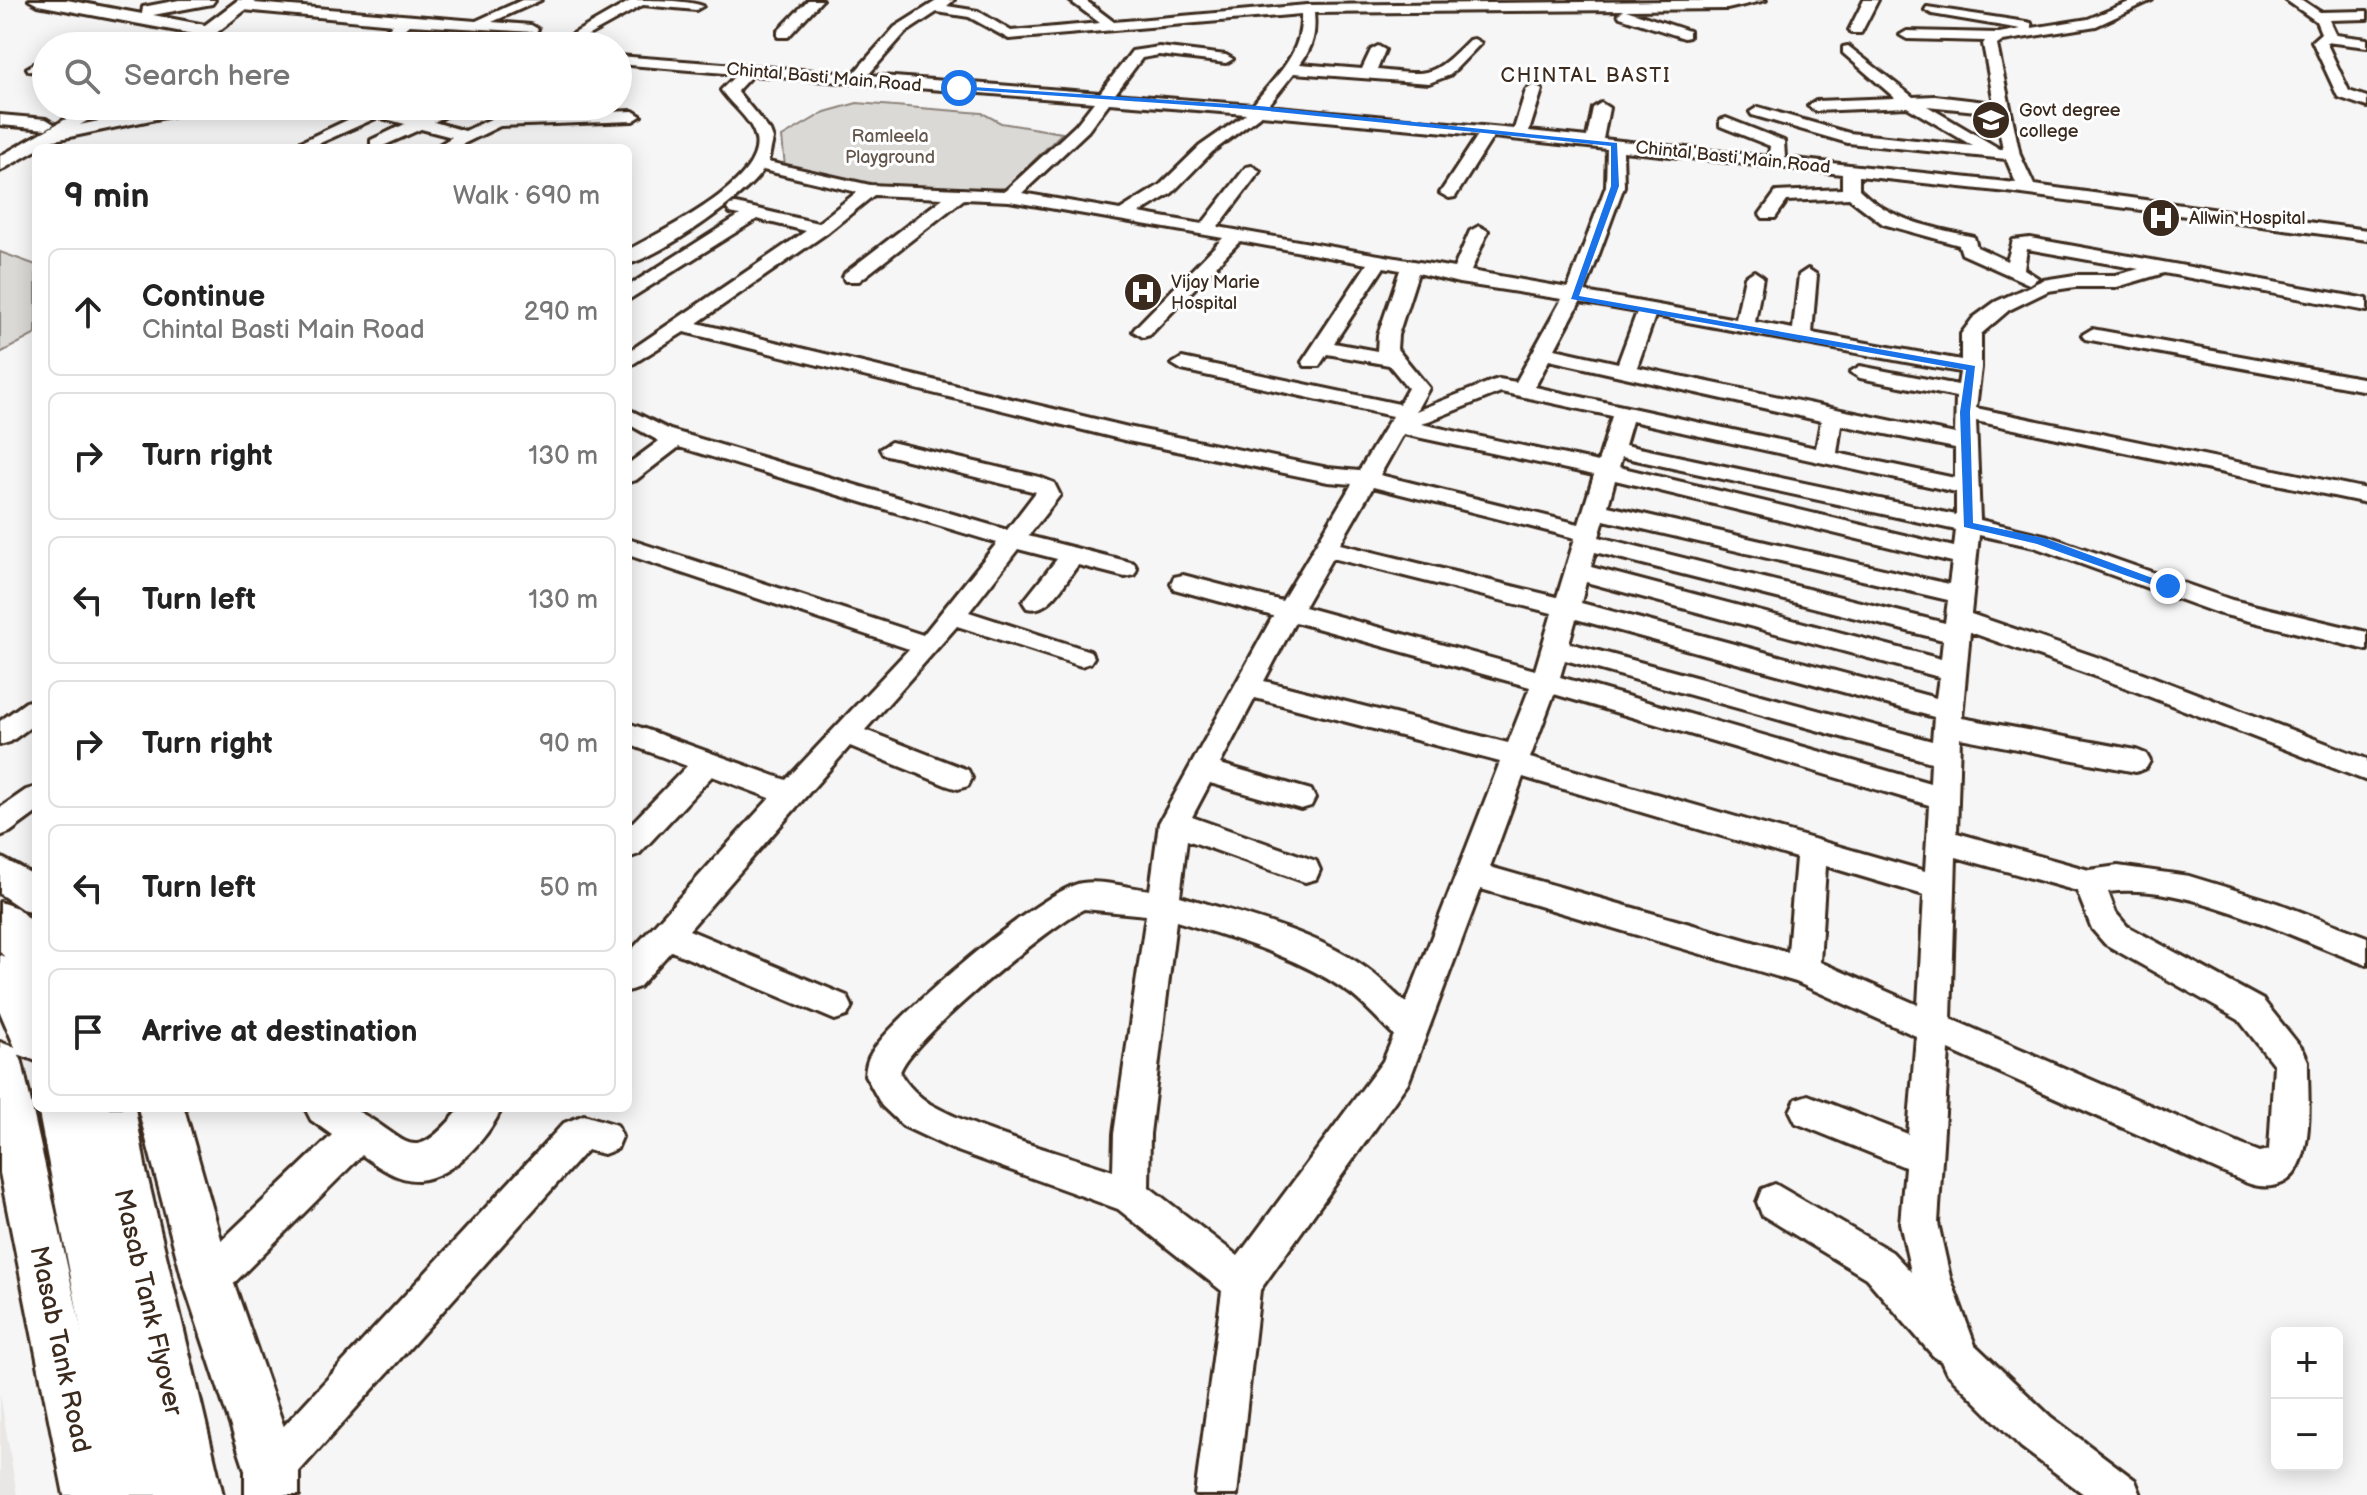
<!DOCTYPE html>
<html lang="en">
<head>
<meta charset="utf-8">
<style>
  :root { --surface:#fff; --page:#f6f6f6; --text:#222; --muted:#767676; --line:#e0e0e0 }
  body { margin:0; font-family:"Balsamiq Sans",sans-serif; background:var(--page); color:var(--text) }
  .controls { position:absolute; right:24px; bottom:24px; display:grid; overflow:hidden; border-radius:12px; box-shadow:0 4px 20px #0003 }
  .controls button { width:72px; height:72px; display:grid; place-items:center; padding:0; border:0; border-bottom:2px solid var(--line); background:var(--surface); color:var(--text); font:40px sans-serif }
  .stop { position:absolute; width:24px; height:24px; margin:-18px; border:6px solid #1a73e8; border-radius:50%; background:#fff }
  .stop.end { background:#1a73e8; border-color:#fff; box-shadow:0 2px 8px #0008 }
  .list { margin:0; padding:0; list-style:none }
  h2 { display:flex; justify-content:space-between; align-items:center; height:104px; margin:0; padding:0 32px; font-size:34px }
  h2 small { font-size:26px; font-weight:400; color:var(--muted) }
  .list li { display:grid; grid-template-columns:52px 1fr auto; gap:24px; align-items:center; box-sizing:border-box; height:128px; margin:0 16px 16px; padding:0 16px; border:2px solid var(--line); border-radius:12px }
  .list b { display:block; font-size:30px; white-space:nowrap }
  .list p { margin:0; font-size:26px; white-space:nowrap; color:var(--muted) }
  .list em { font-size:26px; font-style:normal; color:var(--muted) }
  .icon { flex:none; width:44px; height:44px; fill:none; stroke:currentColor; stroke-width:2; stroke-linecap:round; stroke-linejoin:round }
  .map { position:relative; flex:none; width:2367px; height:1495px; overflow:hidden }
  .search { position:absolute; background:var(--surface); box-shadow:0 4px 20px #0003; left:32px; top:32px; width:600px; height:88px; display:flex; align-items:center; gap:20px; box-sizing:border-box; padding:0 28px; border-radius:44px; color:var(--muted); font-size:30px }
  .panel { position:absolute; background:var(--surface); box-shadow:0 4px 20px #0003; left:32px; top:144px; width:600px; height:968px; border-radius:12px }
  .map>svg:first-child { display:block }
</style>
</head>
<body>
<div class="map">
<svg width="2367" height="1495" viewBox="0 0 2367 1495">
  <rect width="100%" height="100%" fill="#f7f6f6"/>
  <filter id="ink" filterUnits="userSpaceOnUse"><feTurbulence type="fractalNoise" baseFrequency=".0125" numOctaves="2"/><feDisplacementMap in="SourceGraphic" scale="16" xChannelSelector="R" yChannelSelector="G"/><feConvolveMatrix kernelMatrix="1 2 1 2 8 2 1 2 1" color-interpolation-filters="sRGB"/></filter>
  <g filter="url(#ink)">
    <path fill="#e9e7e6" d="M0,1393L17,1495H0Z"/>
    <path fill="#dbd9d6" stroke="#8b827a" stroke-width="2" d="M857,103L982,113L1001,123L1062,133L1006,188L973,191L876,185L785,167L782,137L825,112Z
      M0,252L36,265V334L0,353Z"/>
    <g fill="none" stroke-linecap="round" stroke-linejoin="round">
      <g stroke="#3b2a1e" stroke-width="6">
        <path id="minor" d="M522,0H541L492,22L531,25L538,29L536,32L409,25L384,46H368L393,24L243,10L236,6L243,2L476,21Z
          M632,0C652,0 687,0 703,6L696,10L643,5L569,46H552Z
          M808,0H822L788,37H778V31Z
          M938,0H954L947,6L978,11L1011,31L1100,23L1069,0H1085L1114,22L1307,5L1766,0L1727,9L1626,10L1689,31V37L1684,38L1620,17L1618,14L1624,10L1314,13C1316,34 1313,47 1300,64L1362,69L1371,50L1378,46L1385,50L1377,70C1430,75 1430,79 1469,40L1474,39L1481,43L1450,75L1429,83L1294,73L1268,106L1514,129L1526,90L1534,85L1542,90L1529,131L1587,137L1593,108L1601,103L1609,108L1603,139L1769,157L1770,146L1720,126V120L1726,118L1784,141L1785,158L2016,183L2006,159L1848,143L1752,115L1750,112L1758,107L1849,133L1973,146L1907,107L1816,111L1808,106L1816,101L1895,98L1843,53V47L1848,46L1913,97L1935,96L1994,103L1983,44L1985,41L1907,39L1900,35L1907,31L1999,33L2021,29L1932,14L1925,10L1927,7L2026,22L2031,23L2032,28L2088,19L2134,0H2152L2096,26L2003,41L1997,45L2020,155L2034,185L2367,230V240L2007,192L1859,176V189C1892,222 1932,227 1974,237L1977,247L2007,261L2013,240L2030,238L2367,299V311L2164,273L2117,287H2075L2048,291L2009,310L1981,334V368L1976,408L2367,489V503L1976,421L1980,520L2048,536L2232,600L2367,632V650L2217,613L2034,547L1979,535L1971,614L2140,672L2367,759V781L2122,686L1970,632L1962,718L2136,750L2146,754L2150,761L2146,768L2136,772L1960,738L1957,833L2089,870L2118,866L2189,876L2278,903L2367,937V965C2293,939 2187,881 2108,892L2116,913L2127,926L2263,1000L2303,1050L2308,1061C2307,1100 2321,1194 2259,1186C2248,1185 2235,1177 2224,1173L1949,1050L1938,1223L1950,1277L1975,1345L2051,1417L2135,1480L2141,1495H2085L2021,1447L1946,1372L1941,1361L1935,1358L1866,1278L1762,1215L1757,1202L1762,1189L1775,1184L1892,1252L1911,1272L1900,1223L1905,1167L1796,1123L1790,1111L1796,1099L1808,1095L1908,1134L1916,1036L1796,982L1481,889L1409,1081L1260,1290L1237,1495H1195L1222,1291L1118,1209L952,1149L903,1126L882,1106L865,1075C866,1067 867,1059 872,1052C893,1017 1043,889 1082,883C1103,880 1129,888 1150,890L1159,823L1273,616L1174,589L1171,583L1174,577L1183,575L1282,601L1352,484L1328,482L1128,441L684,332L628,367V352L806,231L757,219L628,300V286L740,215L730,213L727,209L730,205L736,204L818,223L857,192L763,170C745,198 660,256 628,264V250C660,232 771,180 755,135C750,118 731,105 721,90L737,74L618,64V56L853,74L895,27ZM937,12L969,17L1009,39L1301,14C1303,54 1276,75 1253,105L1115,94L1142,58L1159,55L1226,63L1233,59L1226,55L1159,47L1132,51L1100,93L868,75L905,33ZM752,75L1094,102L1076,125L1005,191L870,185L768,162L773,139L770,131L737,91ZM1109,103L1246,114L1200,146L1160,185L1120,210L1022,193L1088,131ZM1927,106L1996,113L2003,149H2000ZM1261,115L1478,135L1440,193L1449,198L1455,197L1493,137L1607,149L1606,186L1568,288L1471,271L1488,231L1479,226L1470,231L1454,268L1218,227L1260,171L1252,166L1246,167L1202,224L1139,213L1172,193L1212,152ZM1623,151L1842,174V189L1776,192L1760,214L1763,218H1775L1787,201L1849,198L1883,224L1959,245L1962,254L2029,284L2038,278L2024,269L2027,249L2139,269L2116,275H2075L2043,280L1995,302L1973,318L1961,334V360L1812,333L1817,275L1808,269L1799,275L1793,329L1755,322L1763,277L1754,271L1745,277L1736,319L1585,292L1624,186ZM874,195L943,198L845,273L843,277L845,281H859L964,199L1009,201L1223,238L1136,327L1133,331L1143,337L1150,335L1240,241L1367,264L1302,362L1305,366H1319L1327,354L1389,365L1408,388L1399,404L1182,358L1172,364L1182,370L1392,416L1359,471L1328,468L1128,427L697,323L827,233ZM1384,267L1400,270L1378,335L1377,351L1334,343ZM1418,273L1459,283L1562,299L1516,382L1499,379L1492,381L1416,411L1429,388L1397,349L1398,335ZM1580,302L1637,312L1618,363L1555,349ZM1655,316L1960,372L1958,385L1860,366L1850,372L1860,378L1956,397L1955,434L1637,367ZM1549,360L1821,421L1816,448L1535,387ZM1501,392L1612,416L1598,462L1421,424ZM1632,421L1956,492V515L1625,445ZM1841,425L1955,448V478L1837,453ZM1403,434L1594,475L1579,524L1380,475ZM1622,457L1956,530L1954,547L1619,467ZM1615,480L1952,562L1949,584L1608,506ZM1373,487L1575,538L1557,597L1340,544ZM1604,520L1948,600L1945,623L1599,537ZM1595,552L1943,640L1941,659L1591,567ZM1332,558L1552,613L1535,670L1304,607ZM1586,582L1939,677L1936,698L1581,603ZM1576,619L1934,717L1932,741L1569,643ZM1295,622L1530,687L1508,743L1264,681ZM1565,660L1931,762L1930,783L1560,677ZM1554,694L1929,805L1925,871L1530,758ZM1255,698L1500,762L1406,1003C1395,994 1385,983 1374,974C1320,932 1244,915 1180,896L1187,840L1305,882L1316,879L1320,870L1316,861L1192,817L1210,783L1301,809L1311,806L1315,798L1311,790L1220,764ZM1523,777L1796,858L1788,952L1490,867ZM1956,857L2077,891L2092,929L2105,944L2239,1020L2274,1065L2269,1150L2260,1152L2242,1145L1951,1019ZM1826,866L1924,895L1918,1005L1820,962ZM1084,909L1146,915L1114,1134L1113,1171C1057,1152 980,1132 930,1104C918,1096 907,1085 900,1073C906,1043 1053,923 1084,909ZM1176,921C1235,939 1297,956 1348,992C1365,1004 1379,1021 1394,1035L1383,1061L1238,1256L1149,1187L1150,1134Z
          M1864,0H1878L1861,33H1851L1849,30Z
          M2286,0H2302L2320,12L2367,11V19L2329,20L2336,35L2367,39V47L2326,42L2349,91L2367,97V107L2338,97L2312,41L2321,33L2316,21Z
          M34,64L46,65V73L29,71L27,68Z
          M172,106H202L194,111L55,140L47,135L55,130Z
          M377,106H398L392,111L418,118L444,106H465L434,122L465,131L497,116L633,111L641,116L633,121L500,126L455,148H434L452,137L421,129L383,146H371V140L405,124L378,117L309,148H288Z
          M0,115L46,119L54,124L46,129L0,125Z
          M2092,329L2367,379V391L2085,339L2082,335Z
          M628,409L670,430L1007,530L1036,492L883,454L880,449L891,442L1039,477L1054,483L1060,495L1028,536L1134,563L1137,569L1134,575L1125,577L1078,565C1065,581 1050,614 1027,608L1023,602L1057,559L1018,549L969,612L1090,651L1094,657L1090,663L1081,666L957,626L865,730L968,770L972,778L968,786L958,789L948,786L850,746L689,930L847,996L852,1006L847,1016L835,1020L671,951L639,987L628,991V954L770,798L712,776L639,854L628,858V827L687,766L628,744V723L786,780L909,649L628,555V539L923,635L997,543L679,447L636,480L628,482V464L659,441L628,424Z
          M36,699V723L10,742L0,745V721L26,702Z
          M36,787V813L10,832L0,836V808L26,790Z
          M305,1108C319,1108 343,1104 355,1110C411,1138 408,1171 461,1108H502C488,1138 453,1177 419,1180C398,1181 377,1166 362,1155L222,1295L208,1300L194,1295L189,1281L194,1267L332,1135L311,1120Z
          M584,1115L617,1125L622,1137L617,1149L604,1154L587,1150L287,1485L272,1491L257,1485L251,1470L257,1455L564,1123Z"/>
      </g>
      <g stroke="#3b2a1e" stroke-width="6">
        <path id="major" d="M29,0H67L142,14L143,7L179,0H215L212,4L153,15L205,25L238,0H258L200,46L181,45L193,34L38,5Z
          M89,106H113L0,171V156Z
          M0,857L36,876V913L22,909L0,894Z
          M0,1042L16,1048L22,1062L118,1495H64L0,1173Z
          M138,1108H184L233,1281L299,1470V1495H245V1470L183,1281Z"/>
      </g>
      <g stroke="#3b2a1e" stroke-width="6">
        <path id="highway" d="M0,902L17,908L36,926V976L33,975L36,982V1061L18,1054L0,1012V955L5,957L0,952Z
          M38,1108H135L146,1171L223,1495H113Z"/>
      </g>
      <use href="#minor" fill="#fff" fill-rule="evenodd"/>
      <use href="#major" fill="#fff" fill-rule="evenodd"/>
      <use href="#highway" fill="#fff" fill-rule="evenodd"/>
    </g>
  </g>
  <path fill="#1a73e8" d="M959,86L1259,106L1617,143L1619,186L1579,296L1975,366L1970,412L1973,523L2044,538L2174,586L2164,589L2037,544L1964,527L1960,412L1966,370L1571,299L1611,186V146L1259,110L957,89Z"/>
  <defs>
    <g id="university-disc" transform="scale(2)"><circle r="9.5" fill="#3b2a1e" stroke="#fff"/><path d="M0-5L7-2L0 1L-7-2ZM-4 1L0 2.5L4 1V4Q0 6-4 4Z" fill="#fff"/></g>
    <g id="hospital-disc" transform="scale(2)"><circle r="9.5" fill="#3b2a1e" stroke="#fff"/><path d="M-5-5h3v3.5h4V-5h3V5h-3V1.5h-4V5h-3Z" fill="#fff"/></g>
  </defs>
  <g fill-rule="evenodd">
    <use href="#university-disc" x="1991" y="120"/>
    <use href="#hospital-disc" x="2161" y="218"/>
    <use href="#hospital-disc" x="1143" y="292"/>
  </g>
  <g text-anchor="middle" stroke-width="6" stroke-linejoin="round" paint-order="stroke">
    <g font-size="18" fill="#3b2a1e" stroke="#fff">
      <text transform="translate(824 77) rotate(5)" y="6">Chintal Basti Main Road</text>
      <text transform="translate(1733 157) rotate(6)" y="6">Chintal Basti Main Road</text>
    </g>
    <g font-size="18" fill="#3b2a1e" stroke="#fff" text-anchor="start">
      <text x="2019" y="116">Govt degree<tspan x="2019" dy="21">college</tspan></text>
      <text x="2189" y="224">Allwin Hospital</text>
      <text x="1171" y="288">Vijay Marie<tspan x="1171" dy="21">Hospital</tspan></text>
    </g>
    <g font-size="18" fill="#63564c" stroke="#fff">
      <text x="890" y="142">Ramleela<tspan x="890" dy="21">Playground</tspan></text>
    </g>
    <g font-size="20" letter-spacing="2" fill="#3b2a1e" stroke="#fff">
      <text x="1586" y="82">CHINTAL BASTI</text>
    </g>
    <g font-size="26" fill="#3b2a1e" stroke="#fff">
      <text transform="translate(149 1302) rotate(77)" y="9">Masab Tank Flyover</text>
      <text transform="translate(61 1349) rotate(78)" y="9">Masab Tank Road</text>
    </g>
  </g>
</svg>
<div class="controls">
<button>+</button>
<button>−</button>
</div>
<div class="stop" style="left:959px;top:88px"></div>
<div class="stop end" style="left:2168px;top:586px"></div>
<div class="search"><svg class="icon" aria-label="search" viewBox="0 0 24 24"><circle cx="10" cy="10" r="6"/><path d="M15 15l6 6"/></svg>Search here</div>
<section class="panel">
<h2>9 min<small>Walk · 690 m</small></h2>
<ul class="list">
<li><svg class="icon" aria-label="ahead" viewBox="0 0 24 24"><path d="M12 20V5M6 11l6-6 6 6"/></svg><div><b>Continue</b><p>Chintal Basti Main Road</p></div><em>290 m</em></li>
<li><svg class="icon" aria-label="right" viewBox="0 0 24 24"><path d="M7 20v-9h11M14 6l5 5-5 5"/></svg><div><b>Turn right</b></div><em>130 m</em></li>
<li><svg class="icon" aria-label="left" viewBox="0 0 24 24"><path d="M17 20v-9H6M10 6l-5 5 5 5"/></svg><div><b>Turn left</b></div><em>130 m</em></li>
<li><svg class="icon" aria-label="right" viewBox="0 0 24 24"><path d="M7 20v-9h11M14 6l5 5-5 5"/></svg><div><b>Turn right</b></div><em>90 m</em></li>
<li><svg class="icon" aria-label="left" viewBox="0 0 24 24"><path d="M17 20v-9H6M10 6l-5 5 5 5"/></svg><div><b>Turn left</b></div><em>50 m</em></li>
<li><svg class="icon" aria-label="arrive" viewBox="0 0 24 24"><path d="M6 21V4h12l-3 4 3 4H6"/></svg><div><b>Arrive at destination</b></div></li>
</ul>
</section>
</div>
</body>
</html>
